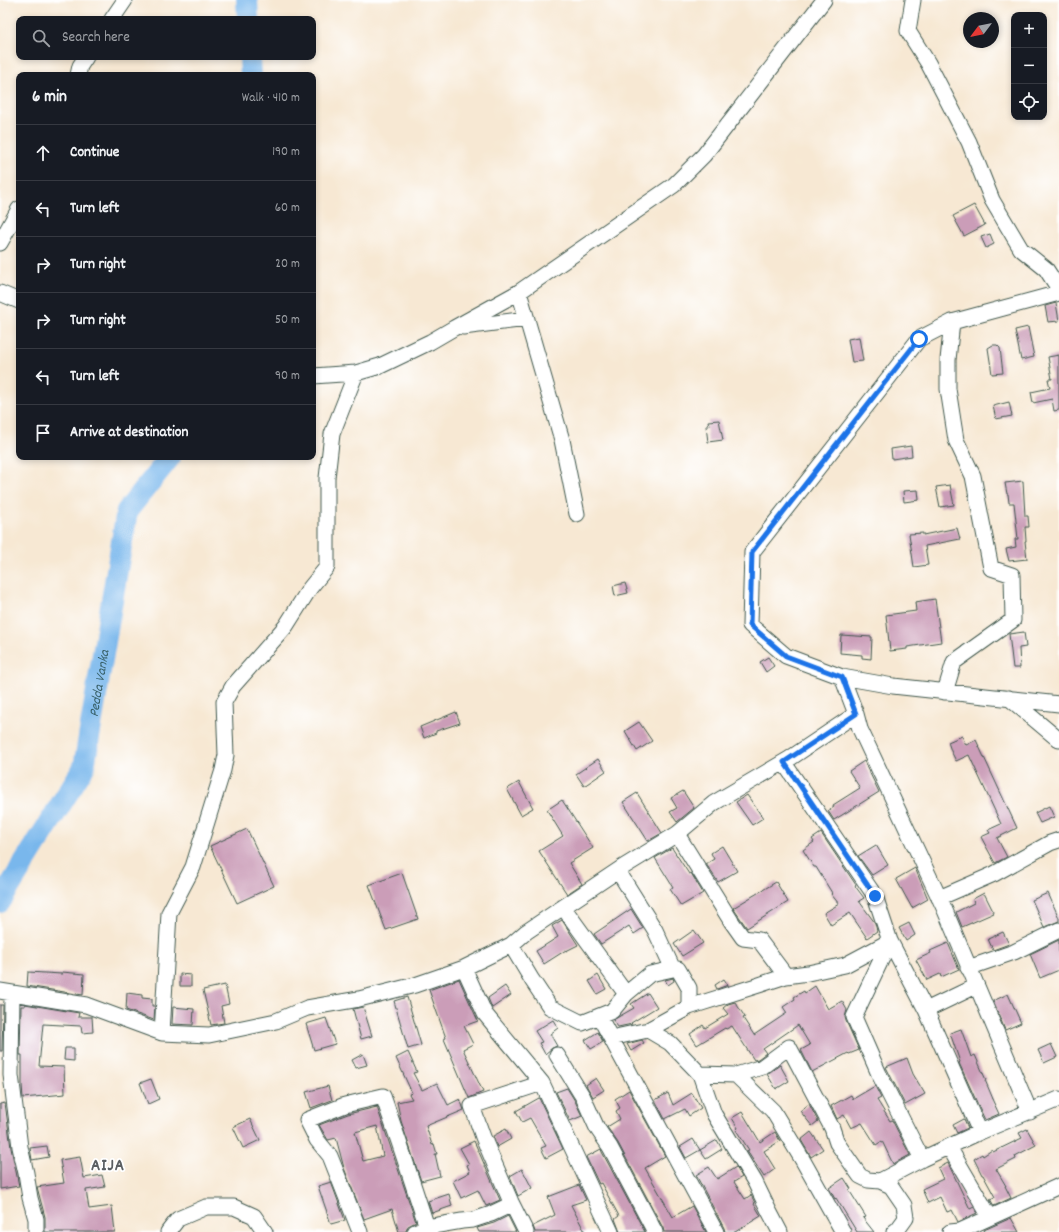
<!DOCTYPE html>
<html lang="en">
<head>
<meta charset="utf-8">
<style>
  :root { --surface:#171b24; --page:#20242c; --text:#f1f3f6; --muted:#9ea1a6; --line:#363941 }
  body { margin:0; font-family:Dekko,sans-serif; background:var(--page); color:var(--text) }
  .controls { position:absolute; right:12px; top:12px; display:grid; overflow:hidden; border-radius:8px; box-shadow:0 2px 6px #0003 }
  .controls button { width:36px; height:36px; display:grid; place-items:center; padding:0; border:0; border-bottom:1px solid var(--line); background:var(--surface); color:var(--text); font:20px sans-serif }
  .compass { position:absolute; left:963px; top:12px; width:36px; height:36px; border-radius:50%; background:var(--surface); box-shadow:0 2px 6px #0003; rotate:238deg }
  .stop { position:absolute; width:12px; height:12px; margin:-9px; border:3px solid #1a73e8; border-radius:50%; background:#fff }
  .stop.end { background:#1a73e8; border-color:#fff; box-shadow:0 1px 4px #0008 }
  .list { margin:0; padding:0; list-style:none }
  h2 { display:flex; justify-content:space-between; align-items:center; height:52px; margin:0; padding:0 16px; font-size:17px }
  h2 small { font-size:13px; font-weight:400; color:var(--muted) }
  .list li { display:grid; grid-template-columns:26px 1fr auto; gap:12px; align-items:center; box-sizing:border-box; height:56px; padding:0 16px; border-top:1px solid var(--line) }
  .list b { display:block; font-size:15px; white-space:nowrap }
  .list em { font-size:13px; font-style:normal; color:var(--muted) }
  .icon { flex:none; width:22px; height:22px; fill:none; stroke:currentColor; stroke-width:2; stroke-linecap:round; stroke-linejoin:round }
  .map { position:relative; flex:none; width:1059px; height:1232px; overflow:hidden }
  .search { position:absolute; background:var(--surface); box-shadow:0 2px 6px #0003; left:16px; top:16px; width:300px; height:44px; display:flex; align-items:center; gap:10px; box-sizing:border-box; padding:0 14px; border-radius:8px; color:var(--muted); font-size:15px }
  .panel { position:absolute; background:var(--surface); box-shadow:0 2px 6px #0003; left:16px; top:72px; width:300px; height:388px; border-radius:8px }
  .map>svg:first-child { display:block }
</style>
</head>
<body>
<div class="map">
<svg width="1059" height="1232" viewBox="0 0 1059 1232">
  <rect width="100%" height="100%" fill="#fff"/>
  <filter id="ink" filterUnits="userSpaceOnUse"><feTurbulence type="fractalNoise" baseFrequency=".025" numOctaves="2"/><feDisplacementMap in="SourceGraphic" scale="8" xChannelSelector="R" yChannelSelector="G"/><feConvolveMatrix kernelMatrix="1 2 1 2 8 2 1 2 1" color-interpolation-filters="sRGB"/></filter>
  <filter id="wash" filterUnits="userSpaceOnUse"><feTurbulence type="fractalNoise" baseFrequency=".012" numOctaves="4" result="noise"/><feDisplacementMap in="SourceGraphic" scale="16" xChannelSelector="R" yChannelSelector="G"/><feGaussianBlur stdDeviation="0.9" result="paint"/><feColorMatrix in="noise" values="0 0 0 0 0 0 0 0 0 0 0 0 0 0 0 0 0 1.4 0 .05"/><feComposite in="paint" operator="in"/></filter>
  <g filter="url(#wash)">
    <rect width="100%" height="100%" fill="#f7e8d3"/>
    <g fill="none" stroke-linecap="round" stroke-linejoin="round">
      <g stroke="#79b7ec" stroke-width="22">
        <path d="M247,0L248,19"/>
        <path d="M250,57L251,75"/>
        <path id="s1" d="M0,902L84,767L127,511L170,457"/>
      </g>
    </g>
    <g id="blocks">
      <path fill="#cb9db8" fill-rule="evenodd" d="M974,205L985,225L964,236L953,216Z
        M990,234L994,244L986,248L981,237Z
        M1056,303L1059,321L1048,322L1045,306Z
        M1028,327L1034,357L1021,360L1015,330Z
        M859,337L863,361L852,362L848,339Z
        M993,345H997L1000,348L1003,373L992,374L988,348Z
        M1059,355V410L1054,411L1052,399L1033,403L1031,392L1050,388L1048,379H1052L1048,357Z
        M1009,402L1012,416L996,419L993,406Z
        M719,420L723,440L708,442L706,426H709L708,421Z
        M911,446L912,456L892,459L891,449Z
        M1023,481L1025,516H1028L1029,527H1025L1026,541H1025L1027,559L1009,561L1006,549L1016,547L1015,539H1018L1014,503H1009L1008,494H1007L1005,483Z
        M950,485L954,505L940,507L936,487Z
        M918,490L919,500L904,502L903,491Z
        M957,528L960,539L925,546L928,565L914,567L909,534L923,533V535Z
        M625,583L628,593L615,596L613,586Z
        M935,599L941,642L907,647V649L890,651L886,615L916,611L915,602Z
        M1024,632L1026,647L1019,648L1020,668H1013L1009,634Z
        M841,635L872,637L871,659L862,658V655L840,653Z
        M768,657L774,666L766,672L760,662Z
        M456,712L460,723L436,731V733L424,738L420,727Z
        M639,722L652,741L637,751L625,731Z
        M962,736L966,745L976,740L1017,828L997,838L1007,857L995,863L981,837L990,833L988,830L1001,824L969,755L956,761L951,751L948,742Z
        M598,759L606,771L584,786L576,774Z
        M864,761L879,792L834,820L828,811L834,807L833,805L860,788L849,771Z
        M519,782L533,808L521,815L507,789Z
        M683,791L694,808L677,822L670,812L677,808L671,798Z
        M637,793L662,833L648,841L623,802Z
        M747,795L763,818L752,825L736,802Z
        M562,800L593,848L569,863L582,884L567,894L539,851L563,836L547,810Z
        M1049,806L1054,817L1040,823L1035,813Z
        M247,829L274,886L237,903L210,846Z
        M821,833L856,885L855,886L864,898L859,901L875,923L877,931L867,938L850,913L831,925L824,913L839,904L831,894L832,893L816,867H814L803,850L814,842L812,839Z
        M876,845L888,865L872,875L858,856Z
        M722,846L737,871L718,882L706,864L714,859L711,853Z
        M672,848L689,874L691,873L703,893L681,906L670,889L673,887L655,858Z
        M915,868L928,899L912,908L896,879Z
        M402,873L418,919L386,930L369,885Z
        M776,882L788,902L747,928L733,908Z
        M984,893L994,913L962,927L956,912L974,903L973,899Z
        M1048,893L1059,918V921L1044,927L1032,900Z
        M631,909L643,928L634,934L629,926L601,944L594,934Z
        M562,920L578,945L566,951V950L544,964L536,951L558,937L552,926Z
        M909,923L915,935L906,941L899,928Z
        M694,930L703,943L682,956L674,944Z
        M1003,932L1009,944L993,950L988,939Z
        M1059,940V970L1040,978L1030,954Z
        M948,943L959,969L941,977L940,974L927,980L916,960L931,953L930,951Z
        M28,972L62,974V972L84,974L83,995L27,986Z
        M180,974L191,975V986H180Z
        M598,975L606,989L597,994L589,981Z
        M673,978L674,981L668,985L665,980Z
        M459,979L478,1021L464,1026L473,1044L463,1049L483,1092L469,1098L444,1039L446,1038L429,990Z
        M724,979L728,985L717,989L715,985Z
        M225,985L229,1004L221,1006L224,1023L211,1025L203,990Z
        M505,986L511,995L492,1008L488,998Z
        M815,986L828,1009L842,1001L847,1010L845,1017L846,1021L859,1050L849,1054L848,1053L812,1072L801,1050L810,1045L798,1025L763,1049L766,1053L758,1059L754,1060L732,1026L726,1029L725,1028L697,1045L690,1034L703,1025L705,1028L728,1014L723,1008L728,1004L735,1002L745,1017L743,1018L754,1035L787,1013L783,1007L795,999L794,997L804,991L805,993Z
        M127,993L142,995V998L152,999V1006H155L154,1020L126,1010Z
        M648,993L657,1007L631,1023L632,1024L618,1027L613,1020L634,1008L631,1004Z
        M1008,994L1021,1023L1005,1030L993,1001Z
        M407,997L421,1045L408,1049L394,1001Z
        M25,1004L79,1013L78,1017H92L93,1032L82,1033L81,1026L43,1024L39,1066L64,1067L65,1094L23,1098L22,1085V1055H20L21,1006H25Z
        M0,1005H3L2,1051H0Z
        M173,1007L194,1009L193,1025L172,1024Z
        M363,1007L372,1036L361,1039L353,1009Z
        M326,1018L335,1044L314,1050L306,1024Z
        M553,1020L558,1028L550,1034L557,1046L552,1048L545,1054L539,1043L542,1042L535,1031Z
        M961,1029L971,1057L975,1055L986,1080H985L993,1099H992L999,1114L985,1120L959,1063L960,1062L950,1033Z
        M598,1032L603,1042L591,1049L585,1040Z
        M642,1040L644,1043L631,1051L627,1044Z
        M1051,1044L1057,1057L1044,1063L1038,1050Z
        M65,1048H74V1061L64,1060Z
        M408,1052L417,1072L413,1073L422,1090L437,1083L448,1105L460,1099L464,1110L426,1126L432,1145L434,1144L437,1154H435L440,1176L421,1181L401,1121L397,1102L412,1099L409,1094L412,1093L396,1058Z
        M363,1054L367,1065L356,1068L352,1060Z
        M907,1058L913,1074L925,1094L905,1105L886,1067Z
        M780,1065L789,1081L776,1089L767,1074Z
        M596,1078L604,1090L593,1097L586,1085Z
        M151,1079L159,1099L148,1104L140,1083Z
        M328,1086L332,1100L311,1108L306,1092Z
        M875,1086L881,1098L877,1100L890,1121L892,1120L910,1155L893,1164L882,1141L876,1145L862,1123L851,1128L844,1115L837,1119L831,1106L851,1095L853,1099Z
        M567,1088L575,1101L582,1116L570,1121L556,1092Z
        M629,1090L665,1156L645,1168L673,1217L692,1206L706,1232H664L663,1228L618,1143L607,1127L620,1119L616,1111L620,1108L615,1099Z
        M668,1093L673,1105L692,1093L701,1108L689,1116L685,1109L665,1119L655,1100Z
        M539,1098L563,1149L546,1158L541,1148L546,1146L530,1118L522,1122L516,1111Z
        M5,1103L11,1148L19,1186L0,1189V1104Z
        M809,1104L818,1121L812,1126L800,1111Z
        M377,1107L416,1222L408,1226L406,1231L404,1232H399L392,1209L364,1219L344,1168L336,1138L328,1140L319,1125L348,1114ZM377,1126L383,1156L363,1161L355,1132Z
        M742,1112L760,1142L775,1132L780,1141L764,1151L775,1169L764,1177L747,1151L749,1150L736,1130L738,1128L732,1118Z
        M250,1119L260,1140L243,1148L233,1127Z
        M964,1119L968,1128L957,1133L953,1125Z
        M506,1129L511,1139L497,1147L493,1136Z
        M1027,1129L1036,1145L1015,1156L1016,1159L996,1169L1006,1186H1005L1011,1198L994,1206L990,1199L995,1197L983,1175H982L974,1159L982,1154L983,1156L992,1150L993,1152L1022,1138L1019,1133Z
        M811,1132L823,1149L811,1157L801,1140Z
        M693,1139L700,1150L686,1158L680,1147Z
        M717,1140L722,1149L706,1159L700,1150Z
        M474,1141L500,1200L486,1206L478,1190L461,1198L453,1181L470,1172L467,1165L469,1164L460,1148Z
        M47,1146L49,1157L32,1160L30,1148Z
        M601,1149L602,1152L645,1232H620L615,1219L619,1216L601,1183L599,1184L586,1157Z
        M80,1157L84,1178L102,1175L105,1187L86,1190L89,1209L112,1206L115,1232H45V1217L37,1187L64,1183L60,1160Z
        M948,1163L970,1209L974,1207L977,1213L958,1222L952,1210L947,1212L940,1197L928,1203L922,1189L943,1179L938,1168Z
        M709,1167L717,1179L736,1167L742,1177L734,1182L745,1199L751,1195L755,1203L754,1204L761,1216L735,1232H725L724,1228L696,1175Z
        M522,1169L532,1188L518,1196L510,1176Z
        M844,1178L851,1189L849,1190L866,1217L863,1218L874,1232H857L836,1198L835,1199L829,1188Z
        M331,1182L345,1220L331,1224L318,1186Z
        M579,1185L586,1200L571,1205L585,1232H535L533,1226L555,1215L548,1197Z
        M449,1194L452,1206L432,1213L428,1201Z
        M508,1216L516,1232H479L477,1228L494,1223Z
        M1011,1218L1019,1232H985L984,1230Z"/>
    </g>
  </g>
  <g filter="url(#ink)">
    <use href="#blocks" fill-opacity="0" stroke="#3f574c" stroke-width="1"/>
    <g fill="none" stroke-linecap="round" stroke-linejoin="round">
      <g stroke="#3f574c" stroke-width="17">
        <path id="minor" d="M913,0L908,31L928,63L969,142L992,200L1021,249L1046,269L1059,289
          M112,19L125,0
          M78,75L80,66L86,57
          M0,243L19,209
          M519,292L562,440L577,514
          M0,293L19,301
          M1059,293L952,322L919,339L752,552L750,625L786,656L842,677L893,686L1059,704
          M463,327L527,319
          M313,376L356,373L380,366L430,342L454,328L519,292L674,185L704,155L824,0
          M842,677L856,714L860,729L944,908L1030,1112
          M945,692L954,662L1013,620L1012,575L991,568L973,476L956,440L948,389V360L952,322
          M1009,698L1059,740
          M784,763L875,896L890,941L845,965L808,973L786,976
          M677,834L731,921L743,938L759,940L786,976L759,985L689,1007L648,1030L670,1043L700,1074L714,1114L755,1182L769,1211L780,1232
          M618,871L655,930L673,969L650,974L626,994
          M939,898L994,874L1050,843L1059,840
          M890,941L854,1017L879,1074L922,1159
          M890,941L926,1010
          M511,945L532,980L550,1007L582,1023L612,1011L626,994L563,907
          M464,968L485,1014L542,1083
          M968,968L1014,952L1059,930
          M673,969H678L689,988V1007
          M976,986L926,1010L980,1132
          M0,991L86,1005L162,1033L209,1035L276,1021L307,1008L359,999L415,985L464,968L511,945L526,932L620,869L677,834L714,803L789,759L856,714
          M12,993L11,1075L20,1147L26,1173L30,1198L36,1219V1232
          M599,1016L716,1232
          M162,1033L169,913L193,867L223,770L226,755L224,702L233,686L286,626L310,588L327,567V478L332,434L356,373
          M611,1038L648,1030
          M557,1055L583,1097L597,1128L610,1147L655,1232
          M700,1074L736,1075L762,1067L789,1047L832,1128L837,1143L860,1176L868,1180L880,1181L891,1186L904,1205L906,1218L898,1229L894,1232
          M736,1075L773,1111L802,1159L843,1232
          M949,1147L990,1217
          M880,1181L922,1159L980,1132L1059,1099
          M427,1227L462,1221L473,1220L491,1214L512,1204
          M168,1232L178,1219L206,1207H234L254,1216L265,1232
          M360,1232L330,1156L317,1140L307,1120L345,1105L383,1096L399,1142L427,1227L415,1232
          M526,1232L511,1202L483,1137L472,1106L542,1083L611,1232
          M950,1232L960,1231L1059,1186"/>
      </g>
      <use href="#minor" stroke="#fff" stroke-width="15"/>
    </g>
  </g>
  <g fill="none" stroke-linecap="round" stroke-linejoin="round" filter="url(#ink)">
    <path stroke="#1a73e8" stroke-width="5" d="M875,896L784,762L856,714L842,677L786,656L750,625L752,552L919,339"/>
  </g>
  <g text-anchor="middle" stroke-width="3.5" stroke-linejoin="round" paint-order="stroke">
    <g font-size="14" font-style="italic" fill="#3a626b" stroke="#fff">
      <text dy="5" stroke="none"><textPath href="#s1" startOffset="244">Pedda Vanka</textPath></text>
    </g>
    <g font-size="17" font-weight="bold" letter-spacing="1" fill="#5b5f62" stroke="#fff">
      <text x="108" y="1170">AIJA</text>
    </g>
  </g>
</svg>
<div class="controls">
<button>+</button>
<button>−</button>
<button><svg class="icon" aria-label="locate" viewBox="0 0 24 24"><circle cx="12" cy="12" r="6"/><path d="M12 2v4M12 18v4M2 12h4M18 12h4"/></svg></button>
</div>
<svg class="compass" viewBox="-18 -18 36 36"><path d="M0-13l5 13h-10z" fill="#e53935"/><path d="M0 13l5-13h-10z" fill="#9ea1a6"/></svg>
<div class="stop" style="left:919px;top:339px"></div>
<div class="stop end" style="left:875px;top:896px"></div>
<div class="search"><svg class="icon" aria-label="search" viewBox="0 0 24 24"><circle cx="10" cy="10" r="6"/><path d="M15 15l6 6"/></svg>Search here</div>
<section class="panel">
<h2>6 min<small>Walk · 410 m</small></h2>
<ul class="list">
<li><svg class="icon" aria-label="ahead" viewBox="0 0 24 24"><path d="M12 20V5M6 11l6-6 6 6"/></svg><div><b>Continue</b></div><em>190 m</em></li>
<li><svg class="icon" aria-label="left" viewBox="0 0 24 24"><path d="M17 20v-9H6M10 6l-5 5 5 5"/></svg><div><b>Turn left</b></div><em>60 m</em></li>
<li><svg class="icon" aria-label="right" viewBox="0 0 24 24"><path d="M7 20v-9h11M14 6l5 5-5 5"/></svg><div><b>Turn right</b></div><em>20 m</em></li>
<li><svg class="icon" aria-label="right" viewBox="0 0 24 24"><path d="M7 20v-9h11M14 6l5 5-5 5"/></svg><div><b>Turn right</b></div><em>50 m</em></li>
<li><svg class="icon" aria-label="left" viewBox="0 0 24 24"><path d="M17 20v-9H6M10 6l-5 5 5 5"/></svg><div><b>Turn left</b></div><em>90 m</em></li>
<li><svg class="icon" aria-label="arrive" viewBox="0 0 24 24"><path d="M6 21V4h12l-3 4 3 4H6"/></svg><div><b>Arrive at destination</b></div></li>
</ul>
</section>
</div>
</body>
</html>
